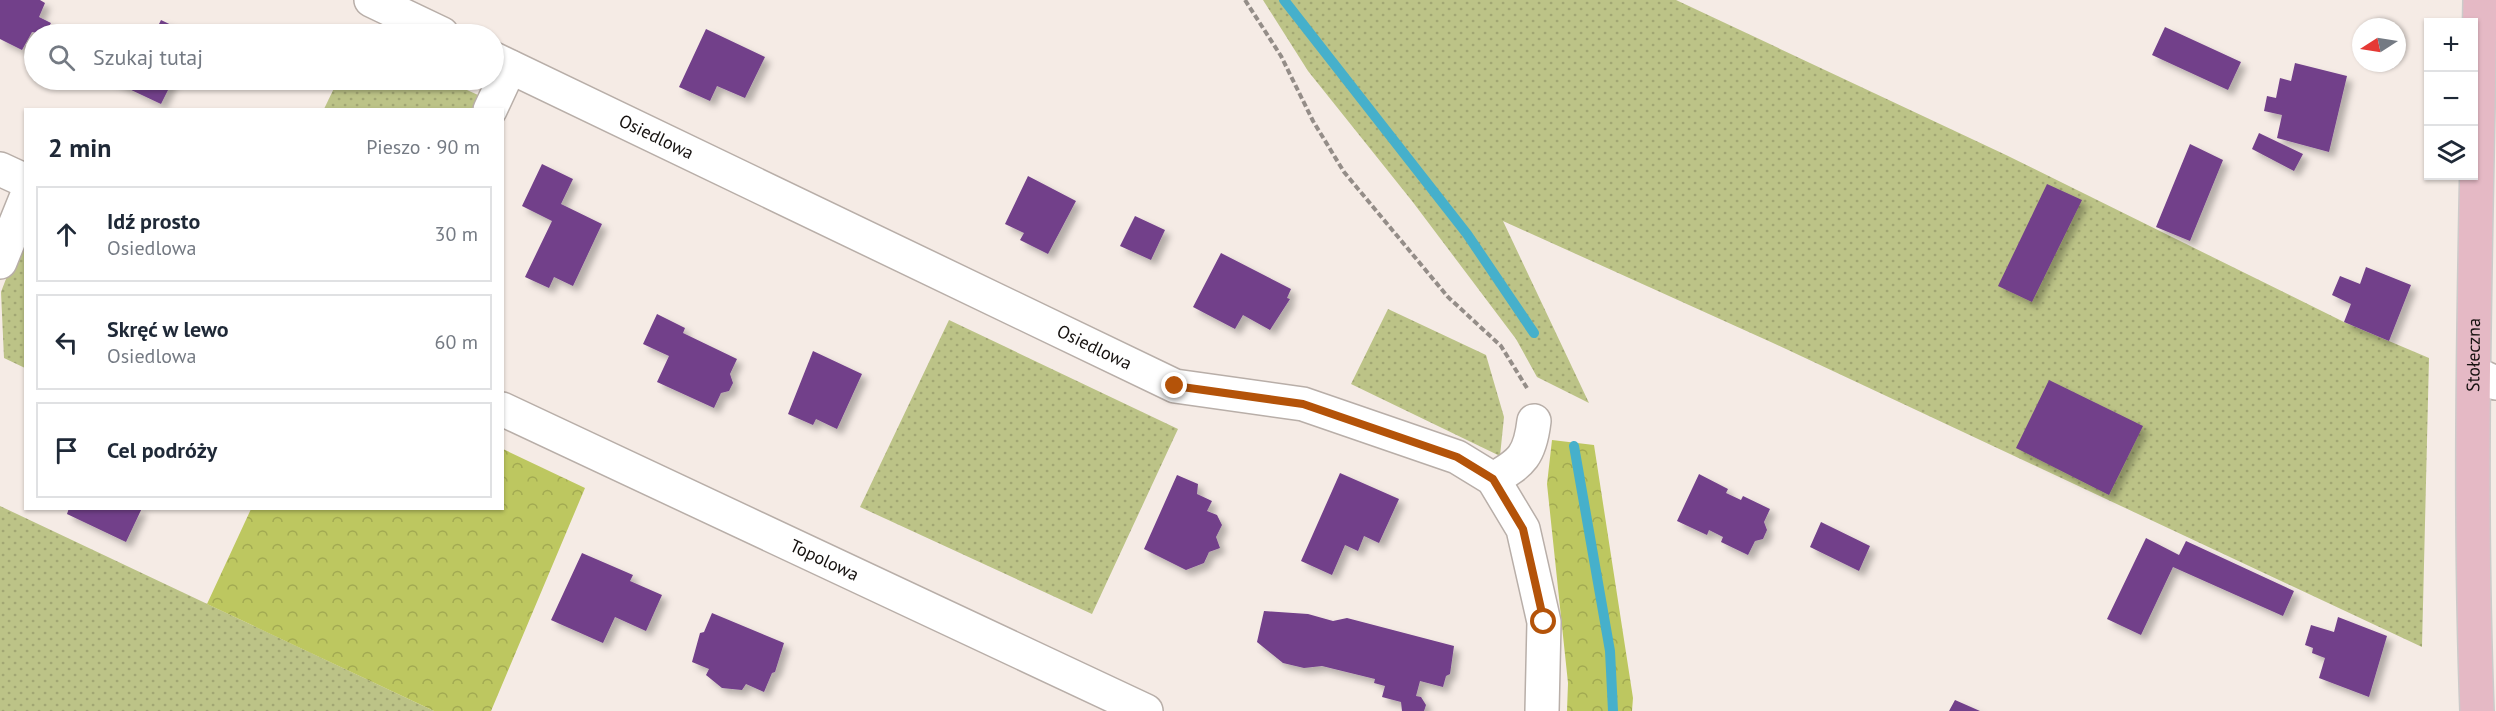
<!DOCTYPE html>
<html lang="pl">
<head>
<meta charset="utf-8">
<style>
  :root { --surface:#fff; --page:#f2f2f3; --text:#1f2937; --muted:#747a83; --line:#e0e1e3 }
  body { margin:0; font-family:"PT Sans",sans-serif; background:var(--page); color:var(--text) }
  .controls { position:absolute; right:18px; top:18px; display:grid; overflow:hidden; border-radius:0px; box-shadow:0 2px 4px #0004 }
  .controls button { width:54px; height:54px; display:grid; place-items:center; padding:0; border:0; border-bottom:2px solid var(--line); background:var(--surface); color:var(--text); font:30px sans-serif }
  .compass { position:absolute; left:2352px; top:18px; width:54px; height:54px; border-radius:50%; background:var(--surface); box-shadow:0 2px 4px #0004; rotate:258deg }
  .stop { position:absolute; width:18px; height:18px; margin:-14px; border:4px solid #b45309; border-radius:50%; background:#fff }
  .stop.end { background:#b45309; border-color:#fff; box-shadow:0 2px 6px #0008 }
  .list { margin:0; padding:0; list-style:none }
  h2 { display:flex; justify-content:space-between; align-items:center; height:78px; margin:0; padding:0 24px; font-size:26px }
  h2 small { font-size:20px; font-weight:400; color:var(--muted) }
  .list li { display:grid; grid-template-columns:39px 1fr auto; gap:18px; align-items:center; box-sizing:border-box; height:96px; margin:0 12px 12px; padding:0 12px; border:2px solid var(--line); border-radius:0px }
  .list b { display:block; font-size:22px; white-space:nowrap }
  .list p { margin:0; font-size:20px; white-space:nowrap; color:var(--muted) }
  .list em { font-size:20px; font-style:normal; color:var(--muted) }
  .icon { flex:none; width:33px; height:33px; fill:none; stroke:currentColor; stroke-width:2; stroke-linecap:round; stroke-linejoin:round }
  .map { position:relative; flex:none; width:2496px; height:711px; overflow:hidden }
  .search { position:absolute; background:var(--surface); box-shadow:0 2px 4px #0004; left:24px; top:24px; width:480px; height:66px; display:flex; align-items:center; gap:15px; box-sizing:border-box; padding:0 21px; border-radius:33px; color:var(--muted); font-size:22px }
  .panel { position:absolute; background:var(--surface); box-shadow:0 2px 4px #0004; left:24px; top:108px; width:480px; height:402px; border-radius:0px }
  .map>svg:first-child { display:block }
</style>
</head>
<body>
<div class="map">
<svg width="2496" height="711" viewBox="0 0 2496 711">
  <defs>
    <pattern id="grass-dots" width="8" height="8" patternUnits="userSpaceOnUse" patternTransform="scale(1.5)"><rect width="8" height="8" fill="#bcc387"/><path d="M2 2h.1M6 6h.1" fill="none" stroke="#a1a673" stroke-width="1.8" stroke-linecap="round"/></pattern>
    <pattern id="forest-crowns" width="20" height="18" patternUnits="userSpaceOnUse" patternTransform="scale(1.5)"><rect width="20" height="18" fill="#bdc760"/><path d="M2 6a3 3 0 1 1 6 0M12 15a3 3 0 1 1 6 0" fill="none" stroke="#a2aa52"/></pattern>
    <filter id="shadow"><feDropShadow dx="5.5" dy="5.5" stdDeviation="3" flood-color="#0004"/></filter>
  </defs>
  <rect width="100%" height="100%" fill="#f5ebe5"/>
  <path fill="url(#grass-dots)" d="M1263,0H1676L2006,155L2344,322L2429,358L2422,647L1773,343L1503,221L1589,403L1537,377L1516,339L1412,201L1308,71Z
    M338,80H445L478,95L472,109H324Z
    M25,229V368L4,358L1,292Z
    M1388,309L1486,355L1504,417L1500,456L1351,384Z
    M949,320L1178,429L1092,614L860,507Z
    M0,506L434,711H0Z"/>
  <path fill="url(#forest-crowns)" d="M1552,440L1594,445L1633,698L1632,711H1567L1568,683L1547,484Z
    M503,449L585,488L491,711H434L207,604L251,509L502,508Z"/>
  <g fill="none" stroke-linecap="round" stroke-linejoin="round">
    <path stroke="#46b0cb" stroke-width="10" d="M1284,0L1467,234L1534,333
      M1574,446L1610,651L1613,711"/>
  </g>
  <path fill="#723f8a" filter="url(#shadow)" d="M0,0H40L45,3L39,17L51,23L45,34L32,32L22,50L0,39Z
    M161,20L190,34H154Z
    M2165,27L2241,62L2228,90L2152,55Z
    M706,29L765,57L745,98L717,86L710,101L679,87Z
    M2295,63L2347,76L2329,152L2277,138L2282,115L2264,111L2267,96L2276,98L2280,78L2291,81Z
    M110,80H173L161,104Z
    M2259,133L2303,154L2294,171L2252,149Z
    M2190,144L2223,160L2190,241L2156,227Z
    M542,164L573,179L561,204L602,224L573,286L554,277L549,288L525,277L552,221L522,206Z
    M1028,176L1076,201L1048,254L1020,240L1024,233L1005,224Z
    M2047,184L2082,200L2032,302L1998,286Z
    M1135,216L1165,230L1151,260L1120,246Z
    M1221,253L1291,289L1287,298L1290,299L1270,330L1243,315L1235,329L1193,307Z
    M2366,267L2411,285L2389,341L2344,322L2351,304L2332,295L2340,276L2360,284Z
    M657,314L685,328L683,333L737,359L730,374L733,383L729,391L721,393L714,408L657,382L669,356L643,344Z
    M813,351L862,374L837,429L816,419L813,425L788,414Z
    M2049,380L2143,426L2109,495L2016,448Z
    M1340,473L1399,499L1379,543L1364,536L1358,551L1345,545L1332,575L1301,561Z
    M1699,474L1728,489L1726,493L1741,500L1743,496L1770,509L1764,522L1767,530L1763,539L1755,541L1748,555L1721,542L1723,537L1709,530L1707,535L1677,521Z
    M1177,475L1198,484L1197,494L1212,501L1207,511L1217,515L1222,525L1216,537L1220,548L1209,552L1204,563L1186,570L1144,549Z
    M69,508H142L126,542L67,514Z
    M1821,522L1870,546L1859,571L1810,547Z
    M2146,538L2179,555L2186,541L2294,591L2283,616L2173,567L2141,635L2107,619Z
    M582,553L633,575L630,581L662,595L646,631L615,617L603,643L551,620Z
    M1264,611L1308,614L1333,621L1347,618L1454,646L1450,674L1446,676L1443,687L1420,681L1416,696L1421,697L1426,705L1424,711H1402L1401,702L1382,697L1385,686L1374,683L1375,679L1322,666L1304,668L1283,663L1257,642Z
    M712,613L784,643L775,672L772,673L764,692L746,684L742,690L722,688L706,675L709,669L692,662L700,633L704,632Z
    M2338,617L2387,636L2369,697L2319,678L2325,658L2312,653L2313,648L2305,645L2311,625L2334,632Z
    M1955,700L1980,711H1949Z"/>
  <g fill="none" stroke-linecap="round" stroke-linejoin="round">
    <g stroke="#b8aea8" stroke-width="36">
      <g id="minor">
        <path d="M371,0L442,34"/>
        <path id="s1" d="M494,59L1175,386L1303,404L1457,457L1493,479L1523,529L1544,622L1542,711"/>
        <path d="M490,110L510,67"/>
        <path d="M0,169L26,181"/>
        <path d="M0,262L26,198"/>
        <path d="M2474,373L2496,383"/>
        <path id="s2" d="M502,409L1146,711"/>
        <path d="M1493,479C1522,463 1530,455 1534,421"/>
      </g>
    </g>
    <g stroke="#cccbca" stroke-width="36">
      <g id="major">
        <path id="s3" d="M2477,711C2468,474 2476,237 2480,0"/>
      </g>
    </g>
    <path stroke="#948d88" stroke-width="4" stroke-dasharray="6 3" stroke-linecap="butt" d="M1245,0L1281,56L1313,121L1344,172L1448,297L1501,346L1527,388"/>
    <use href="#minor" stroke="#fff" stroke-width="33"/>
    <use href="#major" stroke="#e5b9c5" stroke-width="33"/>
  </g>
  <g fill="none" stroke-linecap="round" stroke-linejoin="round">
    <path stroke="#b45309" stroke-width="8" d="M1175,386L1303,404L1457,457L1493,479L1523,529L1544,622"/>
  </g>
  <g text-anchor="middle" stroke-width="6" stroke-linejoin="round" paint-order="stroke">
    <g font-size="18" fill="#15110f" stroke="#fefaf7">
      <text dy="6" stroke="none"><textPath href="#s1" startOffset="180">Osiedlowa</textPath></text>
      <text dy="6" stroke="none"><textPath href="#s1" startOffset="666">Osiedlowa</textPath></text>
      <text dy="6" stroke="none"><textPath href="#s3" startOffset="356">Stołeczna</textPath></text>
      <text dy="6" stroke="none"><textPath href="#s2" startOffset="356">Topolowa</textPath></text>
    </g>
  </g>
</svg>
<div class="controls">
<button>+</button>
<button>−</button>
<button><svg class="icon" aria-label="layers" viewBox="0 0 24 24"><path d="M12 4l9 5-9 5-9-5zM3 14l9 5 9-5"/></svg></button>
</div>
<svg class="compass" viewBox="-18 -18 36 36"><path d="M0-13l5 13h-10z" fill="#e53935"/><path d="M0 13l5-13h-10z" fill="#747a83"/></svg>
<div class="stop" style="left:1544px;top:622px"></div>
<div class="stop end" style="left:1175px;top:386px"></div>
<div class="search"><svg class="icon" aria-label="search" viewBox="0 0 24 24"><circle cx="10" cy="10" r="6"/><path d="M15 15l6 6"/></svg>Szukaj tutaj</div>
<section class="panel">
<h2>2 min<small>Pieszo · 90 m</small></h2>
<ul class="list">
<li><svg class="icon" aria-label="ahead" viewBox="0 0 24 24"><path d="M12 20V5M6 11l6-6 6 6"/></svg><div><b>Idź prosto</b><p>Osiedlowa</p></div><em>30 m</em></li>
<li><svg class="icon" aria-label="left" viewBox="0 0 24 24"><path d="M17 20v-9H6M10 6l-5 5 5 5"/></svg><div><b>Skręć w lewo</b><p>Osiedlowa</p></div><em>60 m</em></li>
<li><svg class="icon" aria-label="arrive" viewBox="0 0 24 24"><path d="M6 21V4h12l-3 4 3 4H6"/></svg><div><b>Cel podróży</b></div></li>
</ul>
</section>
</div>
</body>
</html>
